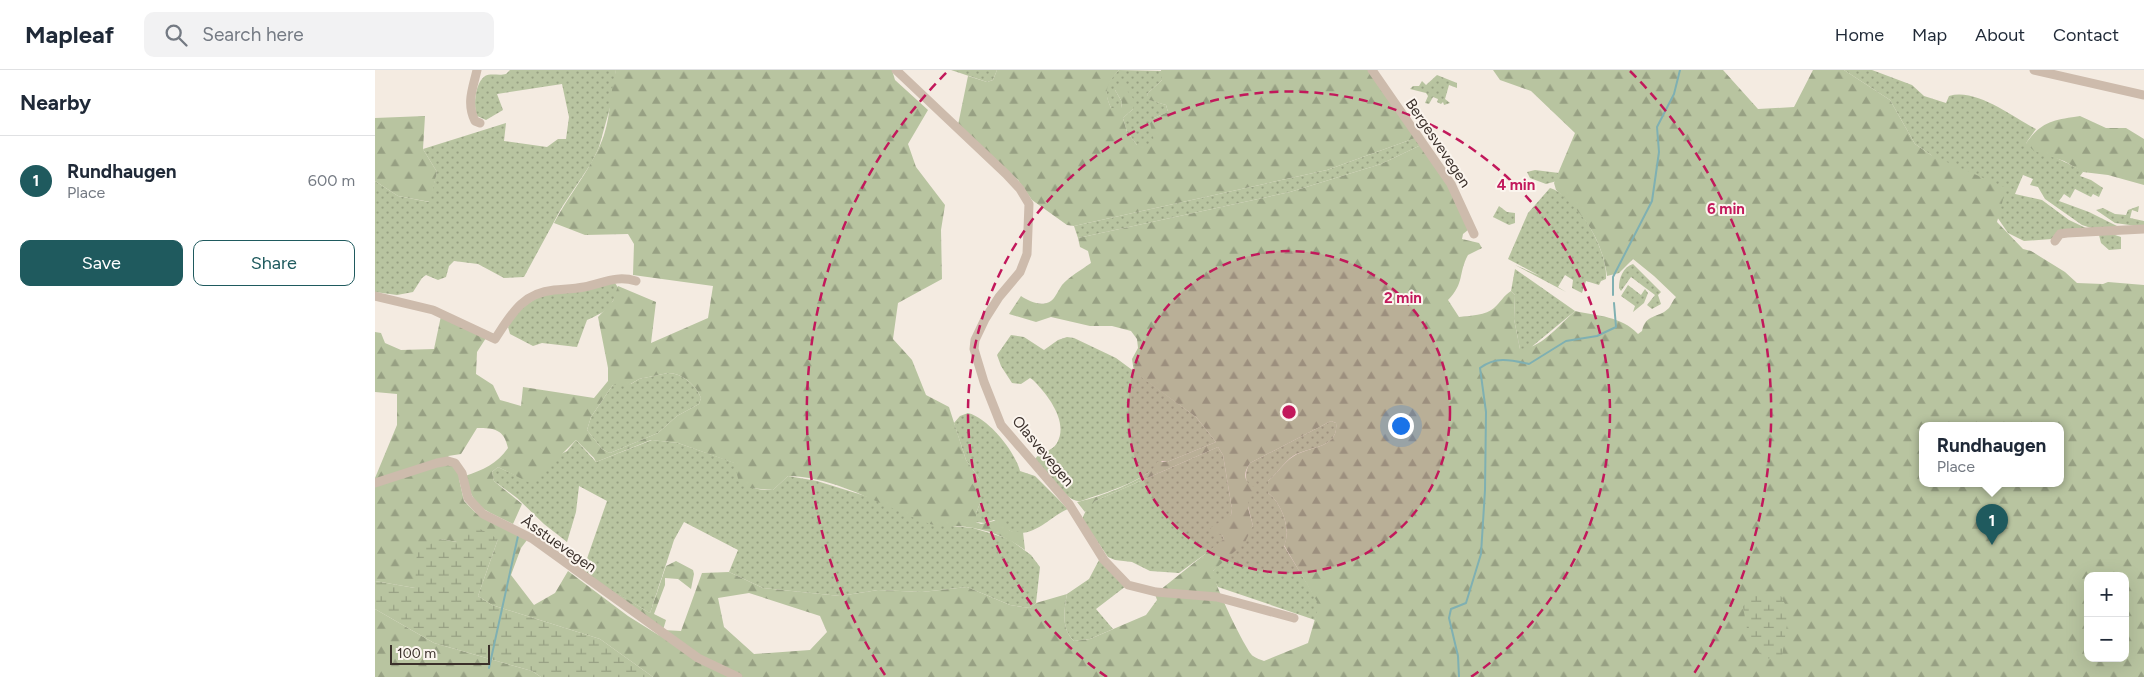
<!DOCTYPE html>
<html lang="en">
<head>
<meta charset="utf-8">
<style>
  :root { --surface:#fff; --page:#f2f2f3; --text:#1f2937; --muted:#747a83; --line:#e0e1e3; --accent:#1f5a5e }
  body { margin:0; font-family:Figtree,sans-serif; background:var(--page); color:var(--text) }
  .controls { position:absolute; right:15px; bottom:15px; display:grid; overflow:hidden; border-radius:10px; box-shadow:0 5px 20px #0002 }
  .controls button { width:45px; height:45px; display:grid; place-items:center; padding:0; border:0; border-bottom:1px solid var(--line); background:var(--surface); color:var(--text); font:25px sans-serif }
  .scale { position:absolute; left:15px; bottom:12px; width:100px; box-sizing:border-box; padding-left:5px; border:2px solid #3b302b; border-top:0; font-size:14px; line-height:18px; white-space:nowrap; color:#3b302b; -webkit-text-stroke:4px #fbf5ee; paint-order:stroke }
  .you { position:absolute; left:1025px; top:355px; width:18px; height:18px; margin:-12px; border:4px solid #fff; border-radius:50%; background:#1a73e8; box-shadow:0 0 0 8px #1a73e833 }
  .badge { display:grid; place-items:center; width:32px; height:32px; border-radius:50%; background:var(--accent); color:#fff; font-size:16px; font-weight:700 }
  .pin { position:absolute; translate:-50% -41px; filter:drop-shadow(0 1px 2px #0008) }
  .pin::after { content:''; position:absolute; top:26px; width:18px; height:15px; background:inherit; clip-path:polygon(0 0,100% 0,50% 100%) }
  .popup { position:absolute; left:1544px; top:352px; width:145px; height:65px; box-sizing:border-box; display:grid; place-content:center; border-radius:10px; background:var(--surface); filter:drop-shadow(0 1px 4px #0005); font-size:16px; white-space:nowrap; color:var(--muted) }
  .popup b { font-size:19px; color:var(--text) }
  .popup::after { content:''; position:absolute; left:50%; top:100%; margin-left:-10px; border:10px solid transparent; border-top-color:var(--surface) }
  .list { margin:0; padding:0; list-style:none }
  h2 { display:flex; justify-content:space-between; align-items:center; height:65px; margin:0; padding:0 20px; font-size:21px }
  h2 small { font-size:16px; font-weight:400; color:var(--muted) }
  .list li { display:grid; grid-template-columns:32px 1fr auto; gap:15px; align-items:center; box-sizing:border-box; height:90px; padding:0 20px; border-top:1px solid var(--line) }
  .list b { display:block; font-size:19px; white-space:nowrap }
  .list p { margin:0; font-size:16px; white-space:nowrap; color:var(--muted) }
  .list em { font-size:16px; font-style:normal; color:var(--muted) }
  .actions { display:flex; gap:10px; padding:15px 20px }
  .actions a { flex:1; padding:11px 0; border:1px solid var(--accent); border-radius:10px; text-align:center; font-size:18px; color:var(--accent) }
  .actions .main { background:var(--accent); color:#fff }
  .icon { flex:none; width:28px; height:28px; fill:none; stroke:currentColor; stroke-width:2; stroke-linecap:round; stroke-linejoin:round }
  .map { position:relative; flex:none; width:1769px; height:607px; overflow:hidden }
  header { display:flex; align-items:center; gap:30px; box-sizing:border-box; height:70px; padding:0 25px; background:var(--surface); border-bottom:1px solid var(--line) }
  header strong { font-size:24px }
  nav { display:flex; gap:28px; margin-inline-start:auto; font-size:18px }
  .search { width:350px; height:45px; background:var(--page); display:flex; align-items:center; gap:12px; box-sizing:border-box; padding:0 18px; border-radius:10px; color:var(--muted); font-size:19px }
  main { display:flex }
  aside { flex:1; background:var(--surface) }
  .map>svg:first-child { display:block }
</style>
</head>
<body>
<header>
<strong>Mapleaf</strong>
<div class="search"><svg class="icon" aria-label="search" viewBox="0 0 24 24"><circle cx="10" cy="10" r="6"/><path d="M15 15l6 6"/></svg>Search here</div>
<nav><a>Home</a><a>Map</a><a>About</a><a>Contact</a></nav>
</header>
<main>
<aside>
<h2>Nearby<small></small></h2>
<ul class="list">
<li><span class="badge">1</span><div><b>Rundhaugen</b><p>Place</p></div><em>600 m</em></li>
</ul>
<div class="actions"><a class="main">Save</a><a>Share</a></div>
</aside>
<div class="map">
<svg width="1769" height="607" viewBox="0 0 1769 607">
  <defs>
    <pattern id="grass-dots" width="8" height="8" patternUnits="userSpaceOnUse" patternTransform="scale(1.25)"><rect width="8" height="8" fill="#b8c4a0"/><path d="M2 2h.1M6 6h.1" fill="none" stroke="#97a083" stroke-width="1.8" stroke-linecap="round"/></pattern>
    <pattern id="forest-firs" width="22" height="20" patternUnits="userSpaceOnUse" patternTransform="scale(1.25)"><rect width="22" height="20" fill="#b8c4a0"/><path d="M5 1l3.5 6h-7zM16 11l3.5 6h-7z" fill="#97a083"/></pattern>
    <pattern id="wetland-marsh" width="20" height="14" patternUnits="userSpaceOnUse" patternTransform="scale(1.25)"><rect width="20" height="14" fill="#b8c4a0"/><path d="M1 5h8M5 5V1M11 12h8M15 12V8" fill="none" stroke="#97a083"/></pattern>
  </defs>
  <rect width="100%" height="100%" fill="#f4ebe1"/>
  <path fill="url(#grass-dots)" d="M135,0H241L236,34L224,77L217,92L187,137L149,207L129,208L103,194L79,191L74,196L71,207L63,210L51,205L47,208L38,222L22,225L0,222V111L23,126L54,132L62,102L48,79L131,53L129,71L172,77L183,69H191L194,47L187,14L122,24L128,40L111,50L102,46C98,36 100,13 110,6C115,3 125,6 131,4Z
    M576,0H622L618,10L612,12Z
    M744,0L788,1L787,10L772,24L775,30L791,35L793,42L779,48L781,75H762L752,62L748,48L758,39L740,15V20L747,32L746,38H736C728,20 730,14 744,0Z
    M1469,0H1497L1537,15L1549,26L1571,33L1574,26C1602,18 1637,47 1661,59L1651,73L1706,100L1708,102L1705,106L1716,110L1728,118L1724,127L1718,124L1716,127L1700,119L1695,128L1689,124L1684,131L1714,142L1748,159L1722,160L1707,155L1670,129L1663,117L1655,115L1658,109L1648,105L1640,124L1667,130L1694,150L1713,159L1677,169L1649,171L1633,163L1620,144L1556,85L1540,74L1515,30Z
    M1062,5L1082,13V18L1074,15L1070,29L1075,33L1069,35L1068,32L1066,34L1062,32L1063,29L1058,27L1054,34L1050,33L1053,26L1051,23L1035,19L1038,16H1044L1047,11L1051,15Z
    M1043,67L1048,74L1006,94L915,122L703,168L699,156L952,100Z
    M1160,100L1184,103L1182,111L1171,114L1155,108L1152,102Z
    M1175,118C1203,127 1233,180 1231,209L1226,211L1224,215L1211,211L1207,223L1197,218L1198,210L1190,205L1183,217L1191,222L1140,195L1165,206L1133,189L1153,143Z
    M1124,136L1132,142L1140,143V153L1134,155L1118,147Z
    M1764,136L1763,142L1757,140L1755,148L1769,151V157L1740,153L1721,140L1728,138L1740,144L1751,145L1753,140Z
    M1737,164L1746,167V179L1734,180L1726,173L1724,165Z
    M1258,194L1286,222L1283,225L1286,234L1277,239L1272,235L1280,225L1256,207L1246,221L1244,218C1244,208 1248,197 1258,194Z
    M1140,199L1200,241L1154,279H1145L1139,249L1140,225L1136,221Z
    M240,213L244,219C234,240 232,241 212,250L202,277L167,273L158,276L135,264L133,257C156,215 198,220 240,213Z
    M1253,215L1266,225L1270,219L1273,223L1269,233L1258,242L1260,236L1246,226Z
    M636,265L649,267L669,280L683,270L692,267L699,268L741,288L821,347L841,372L792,392L787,391C766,413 734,421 706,431C692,434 669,400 660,389C665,381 677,382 682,373C694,352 673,325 658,310L655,308L646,314L637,313L626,296L622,285Z
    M293,303C307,303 321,315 326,328L324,334L302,346L283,363L235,383L227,379L212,360L216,347L235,319L238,315L256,314L264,309Z
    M593,343C613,348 640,381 645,401L660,406L693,439C675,446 658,470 635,461C629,458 625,453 619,450L610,453L601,452V443L606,431L604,408L591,390L579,353L585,346Z
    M956,351L961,353C964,379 934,376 918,386C909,392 902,404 893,411V423C906,432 917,460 909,476L945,535L940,550L843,517L837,507L838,501L878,456L872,432L875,426C873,413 867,405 875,393Z
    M201,370L221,392L277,370L303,373L360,393C366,416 373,420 398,420L413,406L442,411L500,429L556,454L598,458L634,469L656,485L665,497L661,533L655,538L635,535L592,517L547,522L503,520L465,526L388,518L354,502L363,480L309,452L299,470L275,543L207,503L232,431L204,416L201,442L192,472L169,454L142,428L119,411L117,402L123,397L142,406L192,381Z
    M843,377L848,385L857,439L856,445L842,464L847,465L849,469L844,474L804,503L775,501L757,492L740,490L733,487L707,449L713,436L720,431Z
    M724,490L751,516L721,539L738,559L715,569L699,571C686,559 689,540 692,524L714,509Z"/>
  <path fill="url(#forest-firs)" fill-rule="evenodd" d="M241,0H517L520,10L553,40L533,74L541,97L570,135L566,160L567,209L523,233L518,269L537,290L551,325L574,337L591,390L604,408L606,416V431L601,443V452L606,454L623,450L635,461L648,462L650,480C630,465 607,458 582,456C573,456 564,457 555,454C510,438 463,407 413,406L398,420L374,418L364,412L359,393L303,373L276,370L221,392L219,388L201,370L157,414L123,397L117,402L119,411L147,434L138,454C107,438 101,441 89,406L84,409L89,431L101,443L152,470L146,478L136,505L159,535L180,523L193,501L253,546L285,566L230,516L275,543L291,496L301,491L318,500L319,504L316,519L303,509L290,508V515L279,544L291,550L288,560L306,561L327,503L354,502L388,518L465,526L503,520L547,522L592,517L635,535L655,538L661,533L692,524C689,540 686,559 699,571L715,569L771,545L782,530L780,524L849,469L847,465H837L835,458L856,445L857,439L848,385L843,377L720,431L710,442L702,432C719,429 777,409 782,392H792L841,372L821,347L759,302L757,289L763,278L762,269L756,261L737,256H715L676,247L661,252L634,244L646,226C655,232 670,239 679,228C682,224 684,219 687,215C695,206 706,200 716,193L713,181L705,177L703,168L915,122L1006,94L1048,74L1073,110L1093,160L1088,164L1087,169L1104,173L1107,178L1093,185C1083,203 1090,213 1073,230L1084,247C1094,246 1112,245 1119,238C1126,232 1128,226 1136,221L1140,225L1139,249L1145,279C1166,279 1185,254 1200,241C1223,246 1246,246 1263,264L1267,261C1271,243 1283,249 1294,238C1296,235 1298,230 1301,227L1279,206L1258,189L1244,203L1232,206C1227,169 1209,143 1181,120L1179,113L1200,63L1156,21L1125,10L1118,0H1348L1383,39L1419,37L1438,0H1469L1515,30L1540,74L1556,85L1631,118L1622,152L1648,179L1656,181L1690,202L1702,213L1728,214L1733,212L1769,215V607H278L225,569L117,535L103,526L123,469L82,472L65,469L40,518L0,511V408L22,355V324L0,322V262L6,263L10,273L26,280L59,279L66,246L111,268L102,282L101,304L118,315L125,330L146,336L148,317L219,328L233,311V298L223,247L238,231L243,216L281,232L276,273L333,248L338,216L258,205L259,174L253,164L210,165L179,153C195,123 218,97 229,65C236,44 235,21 241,0ZM293,303C307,303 321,315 326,328L324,334L302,346L283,363L235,383L227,379L212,360L216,347L235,319L238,315H254L264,309ZM956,351L961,353C964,379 934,376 919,386C909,392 902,404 893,411V423C906,432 917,460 909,475L944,535L933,573L889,591C886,590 881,588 878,586C870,579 837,510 838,501L870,472L878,456C874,438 867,432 884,419C870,414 866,406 875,393ZM1548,356H1686V414H1548ZM102,358C119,358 129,359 133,378C122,394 108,400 90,406L73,386L86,384ZM1713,506H1750V588H1713ZM374,523L445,546L452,562L435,580L379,584L349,557L343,528Z
    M622,0H744C732,13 728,21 736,38H746L747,32L740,20V15H748L760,31L758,39L748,48L752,62L762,75H780L775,53L779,48L793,42L791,35L774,30L772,24L787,10L786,0H996L1043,67L952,100L699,156L692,155L657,130L643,110L583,55L593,6L612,12L618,10Z
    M50,46L48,79L62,102L55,132L23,126L0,111V48Z
    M1705,46L1731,58H1751L1769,69V115L1733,105L1708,102L1689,91L1659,81L1651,73C1667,51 1679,50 1705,46Z
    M0,539L59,573L157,601L166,607H0Z"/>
  <path fill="url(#wetland-marsh)" d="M98,455L123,469L103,526L117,535L225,569L278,607H166L157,601L59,573L0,539V511L40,518L42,481L65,469L82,472Z
    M1376,521L1406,526L1414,542L1407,586L1401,589L1388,588L1373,564L1368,537Z"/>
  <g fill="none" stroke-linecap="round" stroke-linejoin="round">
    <path stroke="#7fb0b2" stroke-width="2" d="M1238,225V207L1277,131L1284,82L1282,57L1299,24L1305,0
      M114,598L143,466
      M1084,607L1083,586L1074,548L1076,539L1091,533L1106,484L1110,420L1111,342L1105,298C1121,286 1136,290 1154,294L1191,271L1222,266L1241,257L1239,233"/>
    <path stroke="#cdbbac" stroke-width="9" d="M102,0C98,18 91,33 100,51L105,53
      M521,0L631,104L645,119L654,134L652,184L645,202L624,227L610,249L600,270L599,279L609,312L626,355L694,434L729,490L753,515L781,522L842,527L919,548
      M997,0L1076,114L1099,164
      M1659,0L1769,25
      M1680,171L1685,164L1692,163L1769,159
      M0,226L58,240L120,269C136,245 147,223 179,220C189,219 199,219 209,217C229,213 241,205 261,211
      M0,413L62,393L73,391L80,393L87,403L93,428L108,444L158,469L323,588L363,607"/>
  </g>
  <circle cx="914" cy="342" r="161" fill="#c2185b" fill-opacity=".12"/>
  <g fill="none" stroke="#c2185b" stroke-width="2.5" stroke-dasharray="9 6">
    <circle cx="914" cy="342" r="161"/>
    <path d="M732 607A321 321 0 1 1 1096 607"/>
    <path d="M510 605A482 482 0 0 1 573 1M1255 1A482 482 0 0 1 1318 605"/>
  </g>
  <g text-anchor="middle" stroke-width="4" stroke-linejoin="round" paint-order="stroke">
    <g font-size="15" fill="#3b302b" stroke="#fbf5ee">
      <text transform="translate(1063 73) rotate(56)" y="5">Bergesvevegen</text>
      <text transform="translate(668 381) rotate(50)" y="5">Olasvevegen</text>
      <text transform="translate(184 474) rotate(35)" y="5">Åsstuevegen</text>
    </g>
  </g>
  <circle cx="914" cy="342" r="8" fill="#c2185b" stroke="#fbf5ee" stroke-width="2.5"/>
  <g font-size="15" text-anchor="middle" font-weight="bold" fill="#c2185b" stroke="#fbf5ee" stroke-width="4" stroke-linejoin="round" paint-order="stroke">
    <text x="1141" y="120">4 min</text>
    <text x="1351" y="144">6 min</text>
    <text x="1028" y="233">2 min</text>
  </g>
</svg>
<div class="controls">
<button>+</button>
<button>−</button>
</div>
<div class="scale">100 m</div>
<div class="you"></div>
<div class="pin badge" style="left:1617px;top:475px">1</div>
<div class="popup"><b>Rundhaugen</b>Place</div>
</div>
</main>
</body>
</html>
